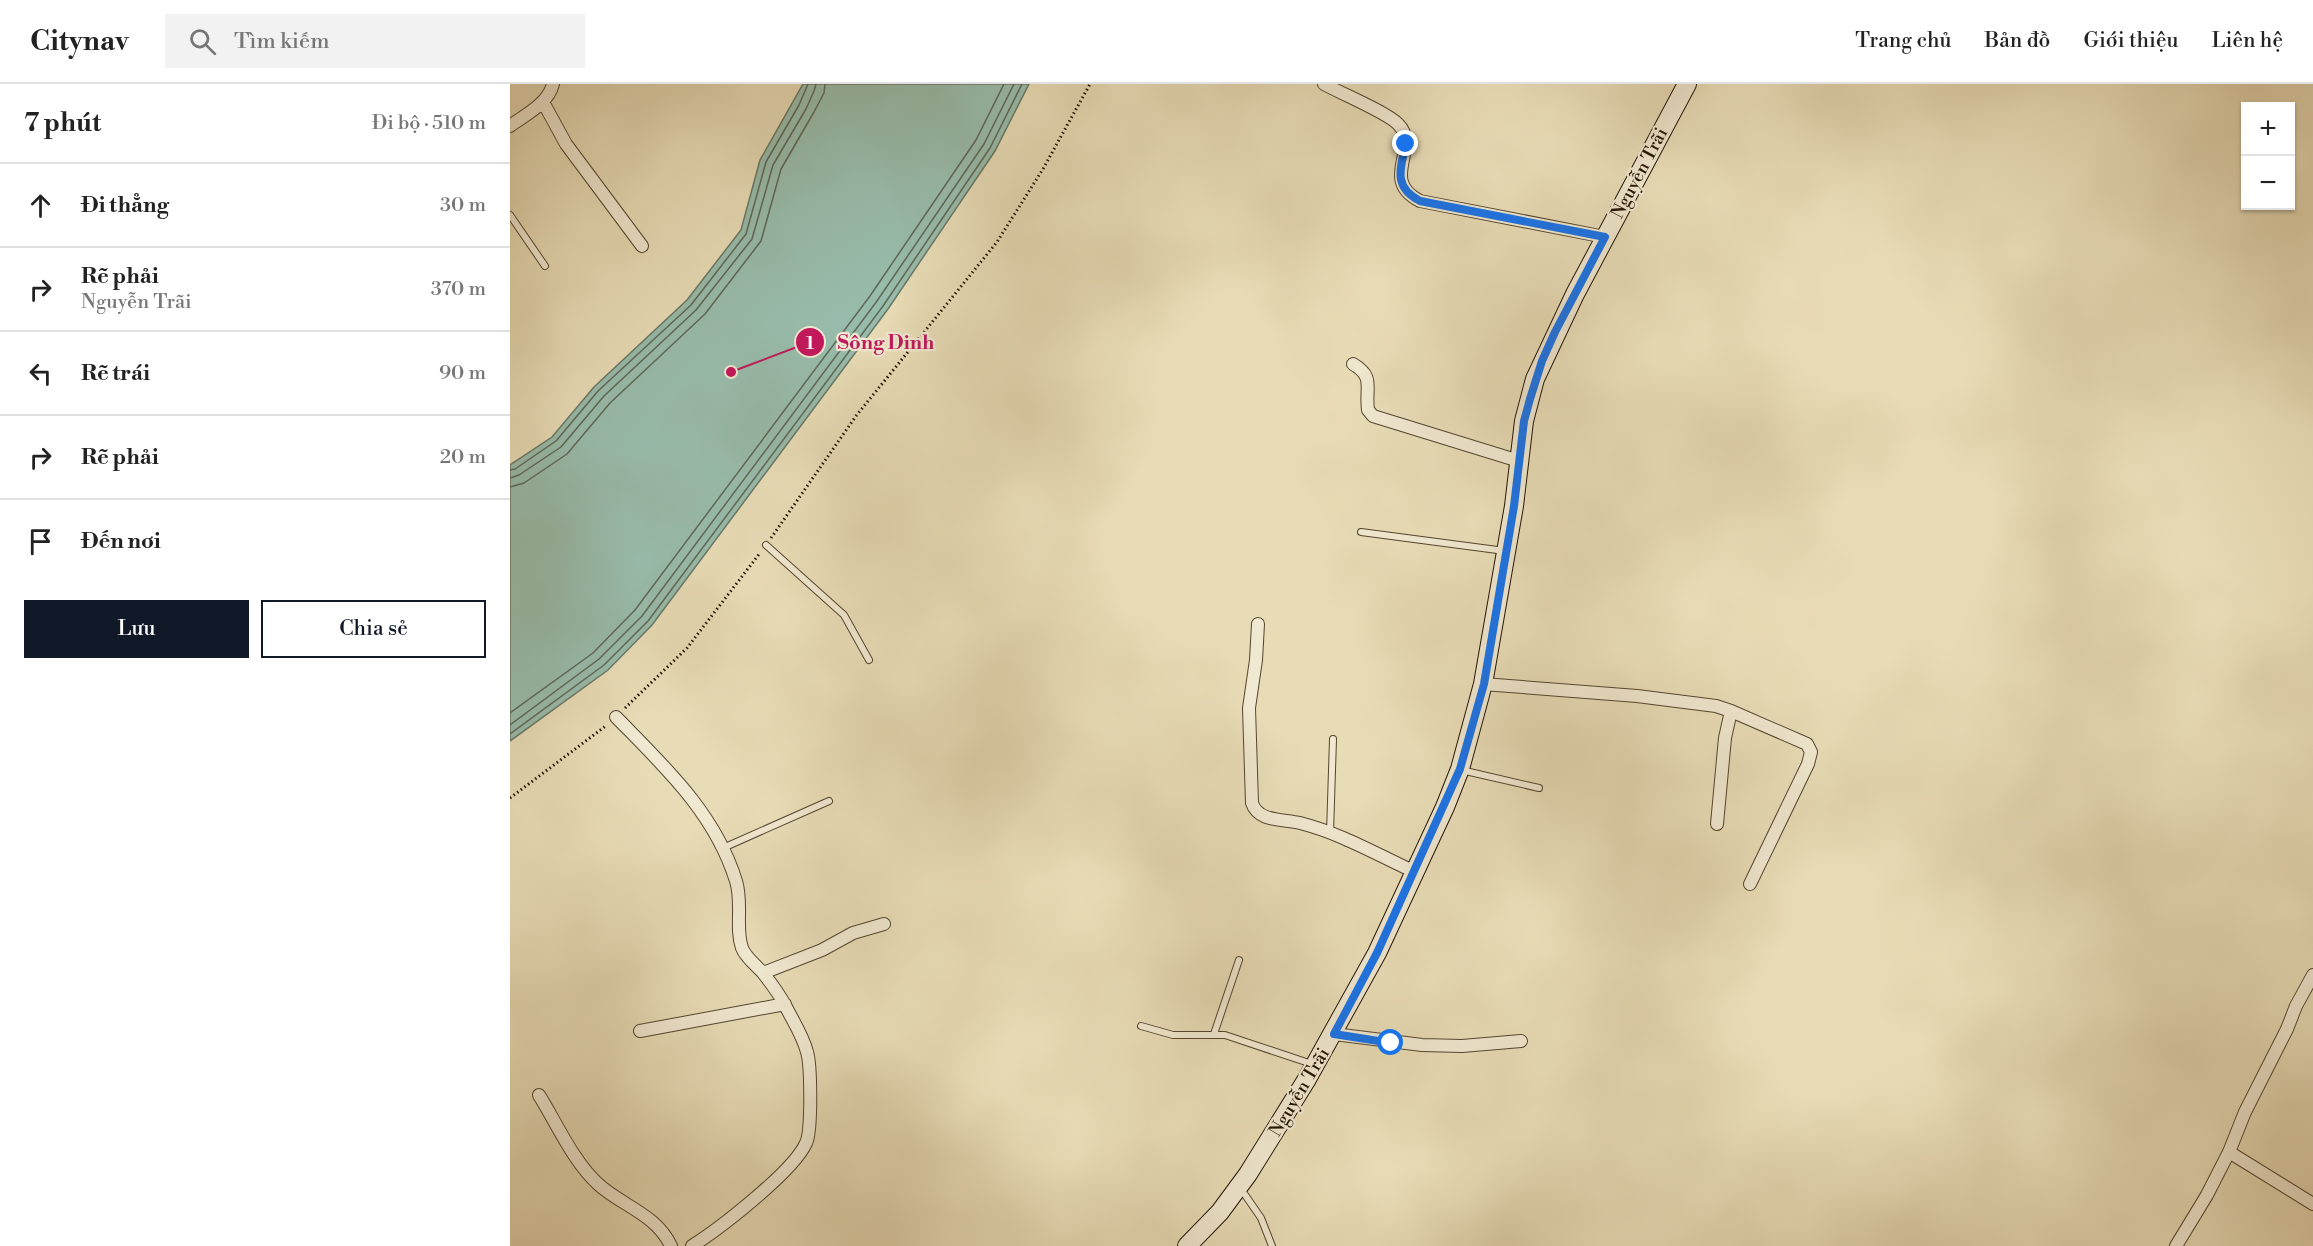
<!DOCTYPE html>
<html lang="vi">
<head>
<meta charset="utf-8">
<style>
  :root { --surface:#fff; --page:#f2f2f2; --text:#222; --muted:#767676; --line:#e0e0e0; --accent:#111827 }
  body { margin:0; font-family:"Libre Bodoni",serif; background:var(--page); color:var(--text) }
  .controls { position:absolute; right:18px; top:18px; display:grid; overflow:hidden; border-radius:0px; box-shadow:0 2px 4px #0004 }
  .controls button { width:54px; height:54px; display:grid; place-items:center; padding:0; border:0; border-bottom:2px solid var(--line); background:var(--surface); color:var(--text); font:30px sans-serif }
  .stop { position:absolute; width:18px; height:18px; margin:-14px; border:4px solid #1a73e8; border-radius:50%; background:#fff }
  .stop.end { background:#1a73e8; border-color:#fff; box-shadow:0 2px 6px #0008 }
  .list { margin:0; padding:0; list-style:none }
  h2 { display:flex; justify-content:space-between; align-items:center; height:78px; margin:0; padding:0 24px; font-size:26px }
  h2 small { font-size:20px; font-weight:400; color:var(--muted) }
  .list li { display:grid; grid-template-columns:39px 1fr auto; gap:18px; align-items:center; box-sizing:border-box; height:84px; padding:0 24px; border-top:2px solid var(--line) }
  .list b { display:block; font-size:22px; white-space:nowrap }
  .list p { margin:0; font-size:20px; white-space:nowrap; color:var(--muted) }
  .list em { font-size:20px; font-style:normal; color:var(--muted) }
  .actions { display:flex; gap:12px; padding:18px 24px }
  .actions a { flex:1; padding:14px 0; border:2px solid var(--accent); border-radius:0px; text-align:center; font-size:21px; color:var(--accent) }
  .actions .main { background:var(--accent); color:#fff }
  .icon { flex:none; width:33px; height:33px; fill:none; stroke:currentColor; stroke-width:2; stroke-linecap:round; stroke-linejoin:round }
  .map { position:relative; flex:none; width:1803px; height:1162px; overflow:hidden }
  header { display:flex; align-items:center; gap:36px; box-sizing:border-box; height:84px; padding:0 30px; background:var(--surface); border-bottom:2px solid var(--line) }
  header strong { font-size:28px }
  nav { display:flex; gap:33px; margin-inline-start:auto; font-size:21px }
  .search { width:420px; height:54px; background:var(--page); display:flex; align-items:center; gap:15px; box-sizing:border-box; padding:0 21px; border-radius:0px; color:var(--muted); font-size:22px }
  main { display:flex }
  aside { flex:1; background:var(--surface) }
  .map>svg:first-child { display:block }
</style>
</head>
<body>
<header>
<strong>Citynav</strong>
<div class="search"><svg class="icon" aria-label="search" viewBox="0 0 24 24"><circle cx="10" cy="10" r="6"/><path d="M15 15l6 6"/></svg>Tìm kiếm</div>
<nav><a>Trang chủ</a><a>Bản đồ</a><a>Giới thiệu</a><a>Liên hệ</a></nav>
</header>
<main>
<aside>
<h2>7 phút<small>Đi bộ · 510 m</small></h2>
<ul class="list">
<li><svg class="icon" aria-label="ahead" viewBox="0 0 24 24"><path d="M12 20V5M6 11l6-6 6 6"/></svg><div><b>Đi thẳng</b></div><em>30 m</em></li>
<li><svg class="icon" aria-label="right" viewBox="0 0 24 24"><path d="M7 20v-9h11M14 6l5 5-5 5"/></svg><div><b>Rẽ phải</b><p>Nguyễn Trãi</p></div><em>370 m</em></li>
<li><svg class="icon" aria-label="left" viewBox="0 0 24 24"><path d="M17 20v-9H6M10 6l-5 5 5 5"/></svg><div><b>Rẽ trái</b></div><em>90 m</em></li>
<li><svg class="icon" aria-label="right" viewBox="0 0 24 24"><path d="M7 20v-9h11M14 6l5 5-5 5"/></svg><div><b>Rẽ phải</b></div><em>20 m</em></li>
<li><svg class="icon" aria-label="arrive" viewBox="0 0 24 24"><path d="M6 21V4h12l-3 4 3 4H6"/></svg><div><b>Đến nơi</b></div></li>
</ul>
<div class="actions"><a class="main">Lưu</a><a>Chia sẻ</a></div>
</aside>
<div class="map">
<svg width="1803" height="1162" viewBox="0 0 1803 1162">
  <rect width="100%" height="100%" fill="#e8dcb6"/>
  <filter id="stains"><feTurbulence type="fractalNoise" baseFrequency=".00333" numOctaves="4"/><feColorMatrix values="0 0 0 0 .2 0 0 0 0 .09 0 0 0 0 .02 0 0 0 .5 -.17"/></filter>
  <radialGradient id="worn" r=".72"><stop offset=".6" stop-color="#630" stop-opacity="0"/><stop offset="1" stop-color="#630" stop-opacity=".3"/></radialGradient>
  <path fill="#98bcab" stroke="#697968" stroke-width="1.5" d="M293,0H519L485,67L378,225L142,541L98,586L0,657V381L42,353L84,303L177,216L231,146L250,76Z"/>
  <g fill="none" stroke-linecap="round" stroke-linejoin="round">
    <path stroke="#5e6858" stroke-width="1.5" d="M0,386L5,385L46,357L88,307L181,221L236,150L256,78L289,21L298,0
      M0,394L9,391L51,363L94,312L186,226L242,155L263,81L296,25L304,7L306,0
      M0,403L14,399L57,370L100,319L195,230L251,157L271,85L304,28L314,9L315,0
      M0,629L83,569L125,526L360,212L466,56L494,0
      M0,641L89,575L132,532L367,217L474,60L504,0
      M0,650L94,581L138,537L373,222L480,64L512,0"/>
    <g stroke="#544630" stroke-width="8">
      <path id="lane" d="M0,131L35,182
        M851,448L995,467
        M256,461L334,531L359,576
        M951,686L1029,704
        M820,749L823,655
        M213,764L319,717
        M631,942L663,951H715L802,980
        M704,950L729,876
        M731,1105L751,1134L762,1162"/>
    </g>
    <g stroke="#544630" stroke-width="14">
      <path id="street" d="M814,0C832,10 876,28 888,40C912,64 868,95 910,117L1095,153
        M33,18L56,60L132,162
        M0,42C15,31 38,20 43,0
        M843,280C865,293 855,303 858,326L863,332L1009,377
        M748,540L746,576L739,624L742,719C748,738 773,735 790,739C830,749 868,771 905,788
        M973,600L1127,612L1206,622L1221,627L1215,654L1207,740
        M1221,627L1297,660L1301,668L1298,680L1240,800
        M106,633C154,682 205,729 226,797C233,819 225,844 232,864C236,874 246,881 253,889C261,899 270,911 276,923C283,937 293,952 297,968C301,981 302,1047 296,1059C284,1087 209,1145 182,1162
        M253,889L312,866L343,849L374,840
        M130,947L275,920
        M824,950L912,961L952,962L1011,957
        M29,1011C47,1040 63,1077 88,1100C112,1122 146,1130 161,1162
        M1719,1068L1803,1120
        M1666,1162L1697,1111L1719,1068L1735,1028L1777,945L1786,922L1803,891"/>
    </g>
    <g stroke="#231404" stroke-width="20">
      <path id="secondary" d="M677,1162L710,1128L738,1090L797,995L867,869L935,723L950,685L973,600L1004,422L1014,337L1025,295L1065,210L1177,0"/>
    </g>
    <path stroke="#231404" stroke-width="3" stroke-dasharray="1.5 3" stroke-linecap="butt" d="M261,454L346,332L487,158L533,85L580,0
      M115,624L177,564L250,469
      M0,714L97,641"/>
    <use href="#lane" stroke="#f0e8d0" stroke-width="6"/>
    <use href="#street" stroke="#f0e8d0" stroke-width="12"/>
    <use href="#secondary" stroke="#f0e8d0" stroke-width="18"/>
  </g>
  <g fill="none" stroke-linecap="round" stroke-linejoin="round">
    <path stroke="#1a73e8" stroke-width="8" d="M881,959L824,950L867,869L950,685L974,600L1004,422L1014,337L1020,315L1032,277L1045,248L1095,153L910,117C883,103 890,85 896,60"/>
  </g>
  <g text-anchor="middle" stroke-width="4.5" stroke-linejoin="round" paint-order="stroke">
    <g font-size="18" fill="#231404" stroke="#f0e8d0">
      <text transform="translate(1129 89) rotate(-62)" y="6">Nguyễn Trãi</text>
      <text transform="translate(789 1008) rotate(-59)" y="6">Nguyễn Trãi</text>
    </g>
  </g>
  <path fill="none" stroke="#c2185b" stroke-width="2" d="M221 288L300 258"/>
  <g fill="#c2185b" stroke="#f0e8d0" stroke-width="2">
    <circle cx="221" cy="288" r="6"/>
    <circle cx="300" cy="258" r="15"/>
  </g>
  <g font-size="18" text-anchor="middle" font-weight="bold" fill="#fff">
    <text x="300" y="265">1</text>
  </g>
  <g font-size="20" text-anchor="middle" font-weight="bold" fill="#c2185b" stroke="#f0e8d0" stroke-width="4.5" stroke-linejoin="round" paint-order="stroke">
    <text x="376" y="265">Sông Dinh</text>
  </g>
  <rect width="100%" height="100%" filter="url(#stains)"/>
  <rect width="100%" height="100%" fill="url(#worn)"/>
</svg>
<div class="controls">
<button>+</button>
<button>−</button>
</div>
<div class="stop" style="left:881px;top:959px"></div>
<div class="stop end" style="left:896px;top:60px"></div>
</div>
</main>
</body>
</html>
